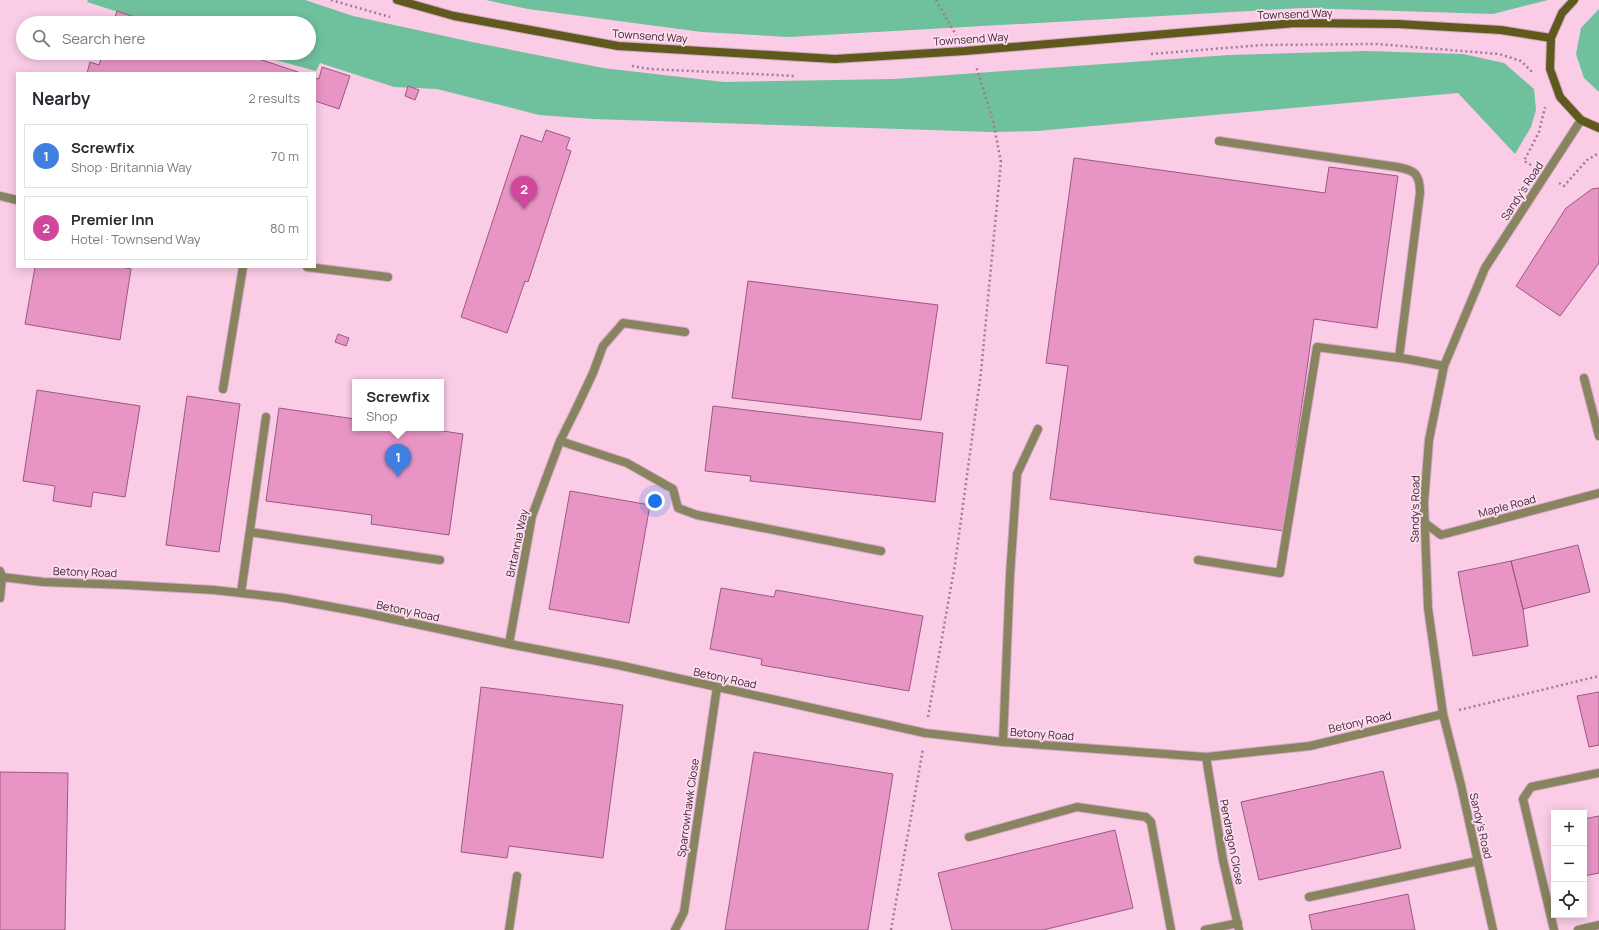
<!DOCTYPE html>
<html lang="en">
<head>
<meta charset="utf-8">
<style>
  :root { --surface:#fff; --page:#f7f7f7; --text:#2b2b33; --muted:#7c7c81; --line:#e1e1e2; --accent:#2e674f }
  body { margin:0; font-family:Manrope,sans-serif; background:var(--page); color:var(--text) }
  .controls { position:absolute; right:12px; bottom:12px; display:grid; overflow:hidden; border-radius:0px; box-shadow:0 2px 10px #0003 }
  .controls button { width:36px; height:36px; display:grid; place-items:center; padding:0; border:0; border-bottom:1px solid var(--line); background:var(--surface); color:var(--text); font:20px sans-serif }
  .you { position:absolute; left:655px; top:501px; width:14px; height:14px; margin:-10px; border:3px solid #fff; border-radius:50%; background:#1a73e8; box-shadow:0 0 0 6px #1a73e833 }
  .badge { display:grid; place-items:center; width:26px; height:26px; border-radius:50%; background:var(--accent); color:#fff; font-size:13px; font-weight:700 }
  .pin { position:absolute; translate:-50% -33px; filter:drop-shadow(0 1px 2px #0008) }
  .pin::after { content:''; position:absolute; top:21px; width:14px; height:12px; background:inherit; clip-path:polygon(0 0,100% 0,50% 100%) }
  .popup { position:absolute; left:352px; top:379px; width:92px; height:52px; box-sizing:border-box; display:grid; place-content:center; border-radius:0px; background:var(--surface); filter:drop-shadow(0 1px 3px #0005); font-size:13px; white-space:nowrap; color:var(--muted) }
  .popup b { font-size:15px; color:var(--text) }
  .popup::after { content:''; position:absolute; left:50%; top:100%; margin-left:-8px; border:8px solid transparent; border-top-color:var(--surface) }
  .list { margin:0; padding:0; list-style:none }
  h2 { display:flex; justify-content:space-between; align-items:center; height:52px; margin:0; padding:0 16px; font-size:17px }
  h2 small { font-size:13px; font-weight:400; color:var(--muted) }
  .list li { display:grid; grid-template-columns:26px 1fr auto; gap:12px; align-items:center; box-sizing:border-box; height:64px; margin:0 8px 8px; padding:0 8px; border:1px solid var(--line); border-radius:0px }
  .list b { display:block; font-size:15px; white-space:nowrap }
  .list p { margin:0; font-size:13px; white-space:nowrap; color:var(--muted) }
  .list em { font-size:13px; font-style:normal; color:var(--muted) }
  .icon { flex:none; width:22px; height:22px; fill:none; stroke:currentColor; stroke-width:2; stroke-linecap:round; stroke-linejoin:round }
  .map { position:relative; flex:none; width:1599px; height:930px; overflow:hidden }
  .search { position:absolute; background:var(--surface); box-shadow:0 2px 10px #0003; left:16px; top:16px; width:300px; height:44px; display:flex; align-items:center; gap:10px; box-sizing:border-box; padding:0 14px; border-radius:22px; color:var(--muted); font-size:15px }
  .panel { position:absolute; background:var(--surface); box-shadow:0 2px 10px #0003; left:16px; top:72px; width:300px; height:196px; border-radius:0px }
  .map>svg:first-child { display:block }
</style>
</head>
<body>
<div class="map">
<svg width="1599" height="930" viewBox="0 0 1599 930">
  <rect width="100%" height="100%" fill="#facce6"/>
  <path fill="#6fc09c" d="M88,0H305L353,16L472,42L603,68L724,82L894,79L1229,55L1366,51L1463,54L1504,63L1534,89L1536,110L1531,127L1515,154L1458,93L1037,131L991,132L593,119L539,115L437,89L394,87L320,63L316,71L250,53H309V23H153L87,2Z
    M486,0H1548L1493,14L1302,8L788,37L702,32L528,9Z
    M1599,9V92L1584,78L1576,54L1581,28Z"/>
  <path fill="#e895c6" stroke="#9b5981" d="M117,11L152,23H113Z
    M103,53H241L301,73H87L90,62L99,65Z
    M322,67L350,76L339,109L315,101V78L319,79Z
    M408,86L419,90L415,100L405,96Z
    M546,130L570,138L566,149L571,151L528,282L525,281L507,333L461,317L521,135L542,142Z
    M1074,158L1325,193L1329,167L1398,176L1377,328L1314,319L1284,531L1050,499L1068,366L1046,363Z
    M1599,188V263L1560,316L1516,286L1566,208L1592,189Z
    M35,267H121L131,269L120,340L25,324Z
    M748,281L938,305L921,420L732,398Z
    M338,334L349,338L346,346L335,342Z
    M37,390L140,406L125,497L93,492L91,507L53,501L55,486L23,481Z
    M187,396L240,404L219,552L166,545Z
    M713,406L943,433L935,502L750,481L751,476L705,471Z
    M279,408L355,419V428H422L463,434L449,535L371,524L372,515L266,501Z
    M570,491L650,505L629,623L549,609Z
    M1578,545L1590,592L1523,609L1511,561Z
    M1511,561L1523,609L1528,646L1473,656L1458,572Z
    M721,588L774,597L776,590L923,616L909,691L761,665L762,659L710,649Z
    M481,687L623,705L603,858L509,846L507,858L461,852Z
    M1599,692V745L1589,747L1577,696Z
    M754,752L893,774L868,930H725Z
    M1383,771L1401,848L1259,880L1241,802Z
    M0,772L68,773L65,930H0Z
    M1599,816V873L1584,876V819Z
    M1115,830L1133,908L1043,930H952L938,873Z
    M1408,894L1415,930H1312L1309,915Z"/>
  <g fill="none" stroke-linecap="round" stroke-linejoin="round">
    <g stroke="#d4aac2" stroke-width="10">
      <path id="service" d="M1219,141L1397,167C1414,170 1420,173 1420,193L1399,358
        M0,196L17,200
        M307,267L388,277
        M1584,378L1599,436
        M223,389L243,267
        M577,407L593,373L603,346L623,323L685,332
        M560,441L627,463L673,489L678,508L697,515L881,551
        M250,532L440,560
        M1198,560L1280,573L1317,347L1407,359L1444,366
        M241,593L266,417
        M1003,742L1010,575L1017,474L1038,429
        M969,837L1077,807L1146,817L1151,822L1171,930
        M1309,897L1478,861
        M509,930L517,876
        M1205,930L1238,923
        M1554,930L1523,799L1531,787L1599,773
        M1578,930L1599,925"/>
    </g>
    <g stroke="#d4aac2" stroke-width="10">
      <path id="minor" d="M1425,523L1441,535L1599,493
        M0,571L2,577L0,598
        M2,577L43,582L127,585L214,590L284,598L365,613L509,644L618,665L925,733L1003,742L1206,757L1310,746L1443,714
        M509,644L532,516L560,441L577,407
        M1206,757L1223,860L1239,930
        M675,930L684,912L717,687"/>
    </g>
    <g stroke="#d4aac2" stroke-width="10">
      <path id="tertiary" d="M1493,930L1461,785L1443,714L1428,608L1424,503L1429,440L1444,366L1485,268L1581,120"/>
    </g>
    <g stroke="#d4aac2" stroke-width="10">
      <path id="secondary" d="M397,0L454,16L618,46L835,59L965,51L1295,23L1398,24L1501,30L1551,38
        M1574,0L1562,13L1551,38L1550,69L1560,97L1581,120L1599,128"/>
    </g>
    <path stroke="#a17c91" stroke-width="2.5" stroke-dasharray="2 3" stroke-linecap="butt" d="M331,0L390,17
      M936,0L956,35
      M1151,54L1262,45L1377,44L1499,54L1521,61L1533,73
      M632,66L650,69L796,76
      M1531,165L1524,161L1539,132L1545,107
      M1559,183L1564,186L1587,160L1599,153
      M1459,710L1599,676
      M928,717L955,564L981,372L1001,162L993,121L976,66
      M891,930L923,749"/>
    <use href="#service" stroke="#87845f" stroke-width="8"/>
    <use href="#minor" stroke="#87845f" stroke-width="8"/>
    <use href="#tertiary" stroke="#87845f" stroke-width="8"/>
    <use href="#secondary" stroke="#5f591e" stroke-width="8"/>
  </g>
  <g text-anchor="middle" stroke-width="3.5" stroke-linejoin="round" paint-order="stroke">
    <g font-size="11" fill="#3e2233" stroke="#fddeef">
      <text transform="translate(1295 14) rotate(-2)" y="4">Townsend Way</text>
      <text transform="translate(650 36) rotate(4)" y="4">Townsend Way</text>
      <text transform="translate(971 39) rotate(-4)" y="4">Townsend Way</text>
      <text transform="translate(1522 191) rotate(-57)" y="4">Sandy's Road</text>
      <text transform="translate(1507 506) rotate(-15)" y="4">Maple Road</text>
      <text transform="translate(1415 509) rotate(-89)" y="4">Sandy's Road</text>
      <text transform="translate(517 543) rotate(-78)" y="4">Britannia Way</text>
      <text transform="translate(85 572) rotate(2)" y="4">Betony Road</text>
      <text transform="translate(408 611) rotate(12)" y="4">Betony Road</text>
      <text transform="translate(725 678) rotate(12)" y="4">Betony Road</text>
      <text transform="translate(1360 722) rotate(-13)" y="4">Betony Road</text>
      <text transform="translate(1042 734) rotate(4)" y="4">Betony Road</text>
      <text transform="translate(688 808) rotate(-82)" y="4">Sparrowhawk Close</text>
      <text transform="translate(1481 826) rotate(77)" y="4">Sandy's Road</text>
      <text transform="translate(1232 842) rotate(79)" y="4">Pendragon Close</text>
    </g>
  </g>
</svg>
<div class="controls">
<button>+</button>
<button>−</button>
<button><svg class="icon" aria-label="locate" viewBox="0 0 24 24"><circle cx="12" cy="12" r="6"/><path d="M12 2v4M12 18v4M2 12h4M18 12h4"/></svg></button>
</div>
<div class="you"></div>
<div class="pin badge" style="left:398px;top:477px;background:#3f7fe0">1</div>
<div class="popup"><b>Screwfix</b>Shop</div>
<div class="pin badge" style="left:524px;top:209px;background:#d1479c">2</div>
<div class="search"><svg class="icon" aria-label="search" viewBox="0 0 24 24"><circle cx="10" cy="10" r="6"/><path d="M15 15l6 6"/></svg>Search here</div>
<section class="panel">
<h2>Nearby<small>2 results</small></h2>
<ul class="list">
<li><span class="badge" style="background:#3f7fe0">1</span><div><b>Screwfix</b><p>Shop · Britannia Way</p></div><em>70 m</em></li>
<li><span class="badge" style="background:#d1479c">2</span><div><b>Premier Inn</b><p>Hotel · Townsend Way</p></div><em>80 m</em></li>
</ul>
</section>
</div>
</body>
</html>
